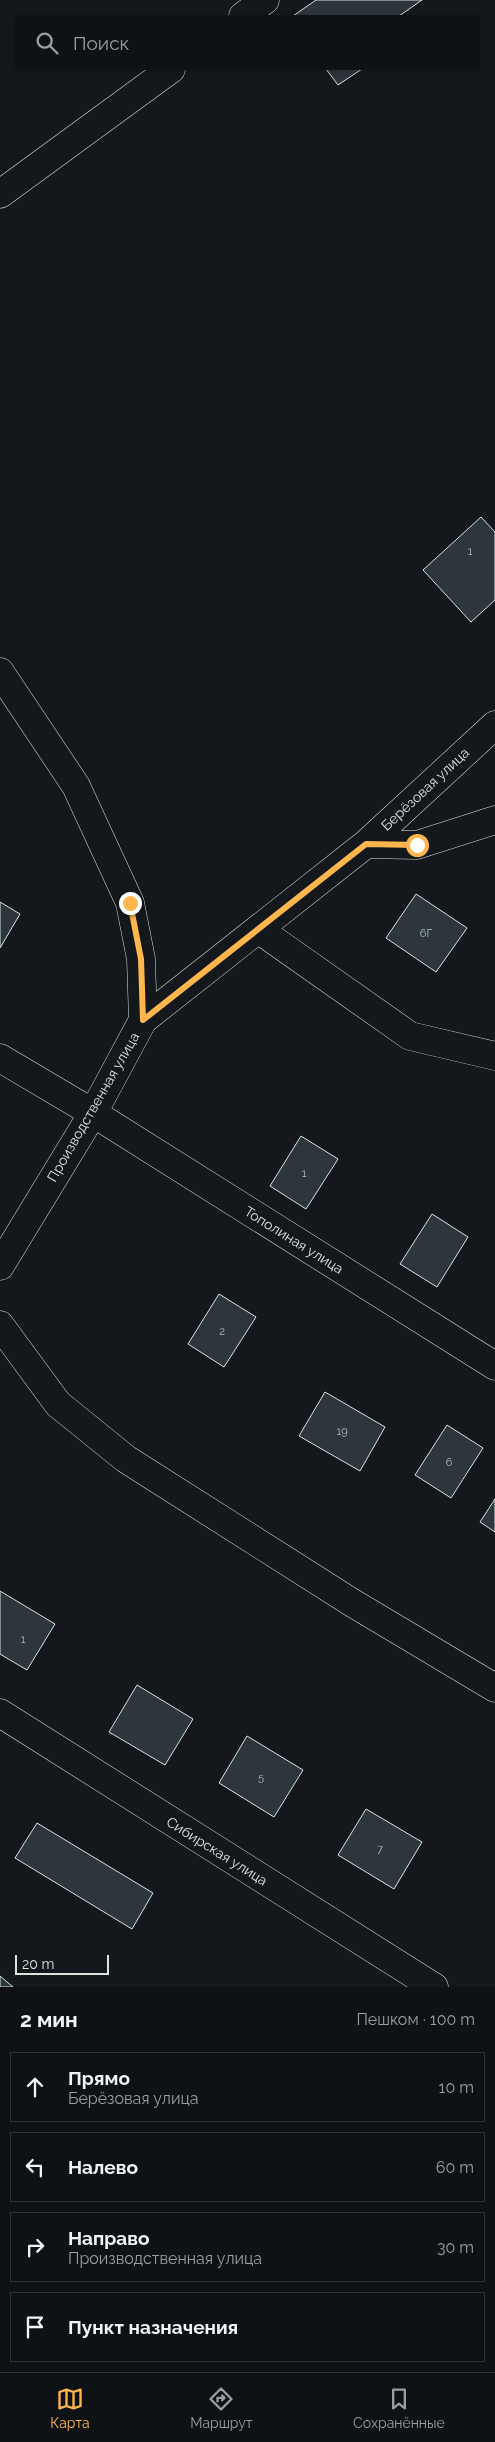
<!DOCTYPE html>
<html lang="ru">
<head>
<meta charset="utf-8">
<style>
  :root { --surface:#0f1215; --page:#1d2022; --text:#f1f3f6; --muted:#9b9ea0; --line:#2f3234; --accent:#ffb74d }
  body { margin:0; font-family:Raleway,sans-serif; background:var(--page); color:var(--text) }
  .scale { position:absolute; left:15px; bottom:12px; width:94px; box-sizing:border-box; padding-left:5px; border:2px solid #d8e6dc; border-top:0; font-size:14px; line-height:18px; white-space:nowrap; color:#d8e6dc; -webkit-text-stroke:4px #14181c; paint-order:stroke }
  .stop { position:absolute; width:15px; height:15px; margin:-11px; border:4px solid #ffb74d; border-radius:50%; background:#fff }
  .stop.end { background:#ffb74d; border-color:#fff; box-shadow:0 1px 5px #0008 }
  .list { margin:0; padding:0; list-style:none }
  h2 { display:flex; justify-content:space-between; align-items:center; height:65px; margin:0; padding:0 20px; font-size:21px }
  h2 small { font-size:16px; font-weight:400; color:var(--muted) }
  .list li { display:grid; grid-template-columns:32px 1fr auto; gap:15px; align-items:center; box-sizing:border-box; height:70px; margin:0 10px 10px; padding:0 10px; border:1px solid var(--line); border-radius:0px }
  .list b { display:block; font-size:19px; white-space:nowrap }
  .list p { margin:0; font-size:16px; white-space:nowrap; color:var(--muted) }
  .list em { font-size:16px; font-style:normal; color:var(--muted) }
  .icon { flex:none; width:28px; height:28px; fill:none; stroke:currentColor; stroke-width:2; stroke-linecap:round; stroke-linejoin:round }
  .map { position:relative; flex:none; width:495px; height:1987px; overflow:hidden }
  .search { position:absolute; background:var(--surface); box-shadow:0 2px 8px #0003; left:15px; right:15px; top:15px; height:55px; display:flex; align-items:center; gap:12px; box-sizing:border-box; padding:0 18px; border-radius:0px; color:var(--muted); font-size:19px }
  .sheet { height:385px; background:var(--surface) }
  nav { display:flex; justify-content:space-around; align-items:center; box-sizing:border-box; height:70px; border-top:1px solid var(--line); background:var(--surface); font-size:14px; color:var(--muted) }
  nav a { display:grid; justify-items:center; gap:2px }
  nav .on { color:var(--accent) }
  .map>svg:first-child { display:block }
</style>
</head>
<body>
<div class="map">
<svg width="495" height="1987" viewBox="0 0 495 1987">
  <rect width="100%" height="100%" fill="#14181c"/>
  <path fill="#2c363c" stroke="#d8e6dc" d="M316,0H422L399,16H293Z
    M326,69H362L338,85Z
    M481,517L495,532V600L471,622L423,570Z
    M416,894L467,928L436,972L386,938Z
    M0,902L20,914L0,948Z
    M301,1136L338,1159L306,1209L270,1186Z
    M432,1214L468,1237L437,1287L400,1264Z
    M219,1294L256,1317L224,1367L188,1344Z
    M325,1392L385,1427L360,1471L299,1436Z
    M447,1425L483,1448L451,1498L415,1475Z
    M495,1499V1532L480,1522Z
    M0,1591L55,1624L27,1670L0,1654Z
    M137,1685L193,1719L165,1765L109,1732Z
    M247,1736L303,1770L274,1817L219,1783Z
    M366,1809L422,1842L394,1889L338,1855Z
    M37,1823L153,1893L132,1929L15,1858Z
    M0,1976L13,1987H0Z"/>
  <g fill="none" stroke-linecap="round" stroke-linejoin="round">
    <g stroke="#d8e6dc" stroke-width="29">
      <path id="minor" d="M243,16L265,0
        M0,194L171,69
        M0,672L76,786L130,903L141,959L143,1020L93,1113L0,1266
        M366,844L417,845L495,820
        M258,929L410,1036L495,1056
        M143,1020L366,844L495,725
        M0,1058L93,1113L495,1366
        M0,1325L58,1404L126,1459L351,1602L495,1688
        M0,1713L434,1987"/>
    </g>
    <use href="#minor" stroke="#14181c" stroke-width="28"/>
  </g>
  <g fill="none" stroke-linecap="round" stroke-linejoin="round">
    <path stroke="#ffb74d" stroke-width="6" d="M130,903L141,959L143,1020L366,844L417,845"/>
  </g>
  <g text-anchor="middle" stroke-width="4" stroke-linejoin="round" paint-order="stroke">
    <g font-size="11" fill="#adbab4">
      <text x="470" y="555">1</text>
      <text x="426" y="937">6Г</text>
      <text x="304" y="1177">1</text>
      <text x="222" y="1335">2</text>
      <text x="342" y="1435">19</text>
      <text x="449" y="1466">6</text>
      <text x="23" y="1643">1</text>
      <text x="261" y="1781">5</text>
      <text x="380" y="1853">7</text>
    </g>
    <g font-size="14" fill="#d8e6dc" stroke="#14181c">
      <text transform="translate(425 789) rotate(-43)" y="5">Берёзовая улица</text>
      <text transform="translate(93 1107) rotate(-60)" y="5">Производственная улица</text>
      <text transform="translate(294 1240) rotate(32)" y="5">Тополиная улица</text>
      <text transform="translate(217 1851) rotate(32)" y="5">Сибирская улица</text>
    </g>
  </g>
</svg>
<div class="scale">20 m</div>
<div class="stop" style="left:417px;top:845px"></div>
<div class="stop end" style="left:130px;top:903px"></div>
<div class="search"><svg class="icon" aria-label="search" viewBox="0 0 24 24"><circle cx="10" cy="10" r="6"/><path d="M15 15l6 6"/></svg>Поиск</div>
</div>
<section class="sheet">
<h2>2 мин<small>Пешком · 100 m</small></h2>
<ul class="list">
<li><svg class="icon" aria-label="ahead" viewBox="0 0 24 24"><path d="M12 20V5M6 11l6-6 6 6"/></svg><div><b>Прямо</b><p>Берёзовая улица</p></div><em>10 m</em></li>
<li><svg class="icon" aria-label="left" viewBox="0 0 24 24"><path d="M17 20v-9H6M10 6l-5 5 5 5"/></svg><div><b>Налево</b></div><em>60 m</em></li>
<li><svg class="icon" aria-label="right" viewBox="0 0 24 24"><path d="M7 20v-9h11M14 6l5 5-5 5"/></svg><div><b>Направо</b><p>Производственная улица</p></div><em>30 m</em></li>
<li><svg class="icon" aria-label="arrive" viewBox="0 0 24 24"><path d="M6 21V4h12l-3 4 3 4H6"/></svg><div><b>Пункт назначения</b></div></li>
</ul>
</section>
<nav>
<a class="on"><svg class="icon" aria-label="map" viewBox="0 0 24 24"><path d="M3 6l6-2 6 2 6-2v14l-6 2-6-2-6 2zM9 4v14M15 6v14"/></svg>Карта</a>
<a><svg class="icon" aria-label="directions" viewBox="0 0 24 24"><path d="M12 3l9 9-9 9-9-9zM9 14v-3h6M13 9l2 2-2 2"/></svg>Маршрут</a>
<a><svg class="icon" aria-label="saved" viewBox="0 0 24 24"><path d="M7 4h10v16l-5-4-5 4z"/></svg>Сохранённые</a>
</nav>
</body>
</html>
